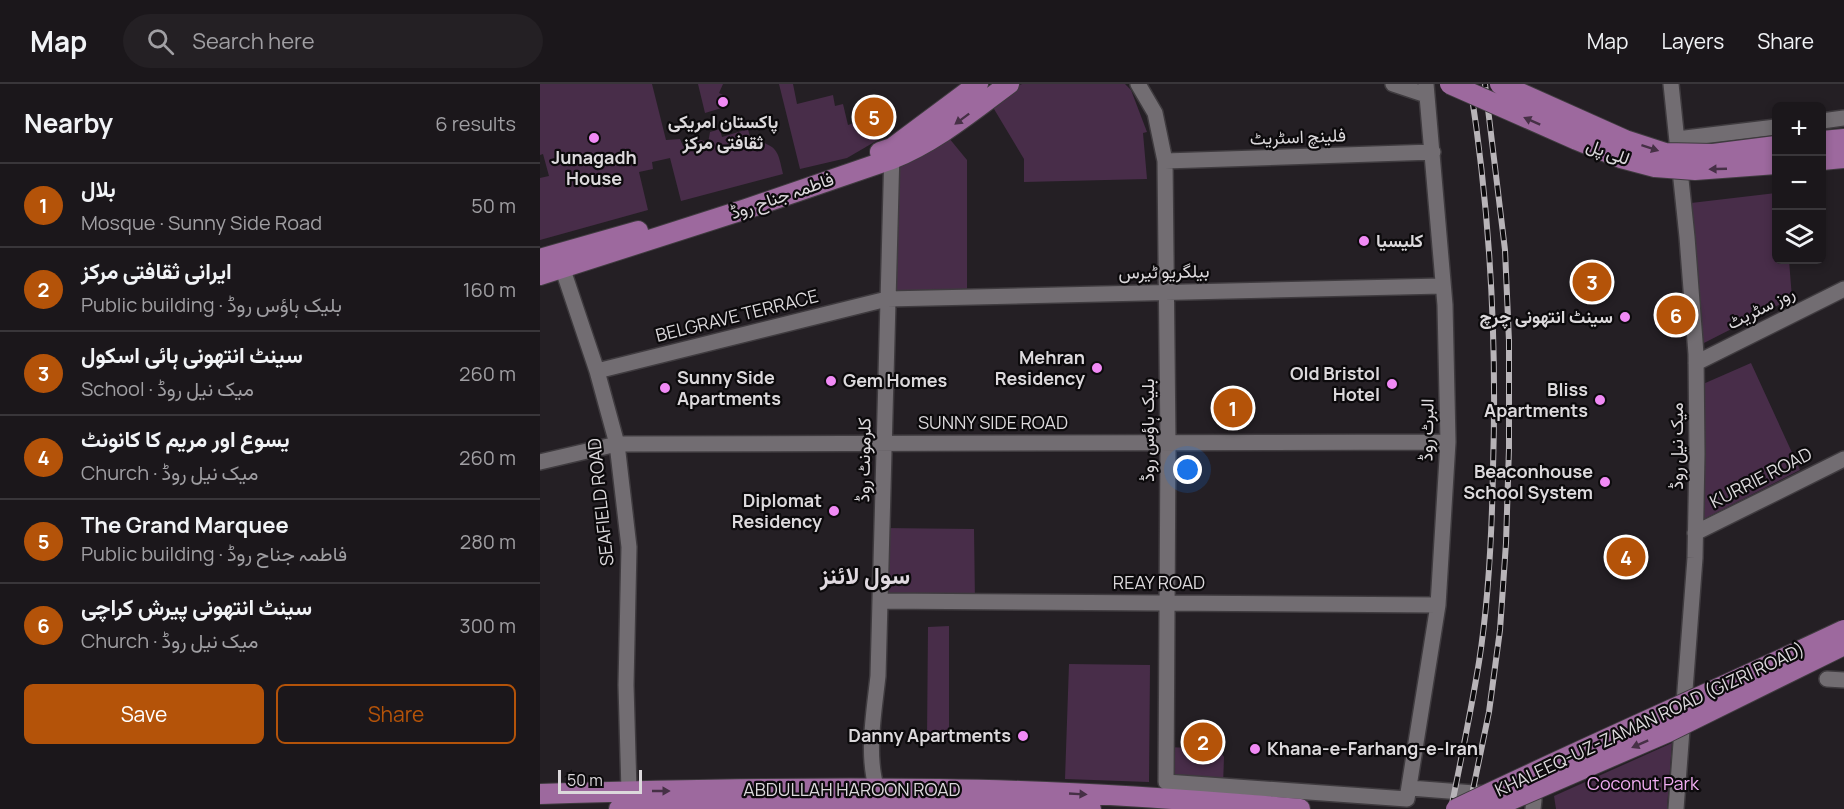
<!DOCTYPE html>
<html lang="en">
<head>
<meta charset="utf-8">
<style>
  :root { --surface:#1b171b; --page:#242024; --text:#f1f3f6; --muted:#a09fa3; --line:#39363a; --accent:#b45309 }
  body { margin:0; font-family:Manrope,Vazirmatn,sans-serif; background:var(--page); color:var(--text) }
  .controls { position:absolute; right:18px; top:18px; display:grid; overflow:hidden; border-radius:9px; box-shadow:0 3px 9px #0003 }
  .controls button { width:54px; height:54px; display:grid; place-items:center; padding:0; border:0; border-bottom:2px solid var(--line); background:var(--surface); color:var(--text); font:30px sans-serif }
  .scale { position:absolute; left:18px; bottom:15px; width:84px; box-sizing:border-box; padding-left:6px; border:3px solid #dcd9dc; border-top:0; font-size:16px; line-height:21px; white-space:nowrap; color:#dcd9dc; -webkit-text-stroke:4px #0c0a0c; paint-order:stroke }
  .you { position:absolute; left:648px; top:386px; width:21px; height:21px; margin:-15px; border:4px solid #fff; border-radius:50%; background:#1a73e8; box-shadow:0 0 0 9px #1a73e833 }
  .badge { display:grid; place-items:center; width:39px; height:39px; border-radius:50%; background:var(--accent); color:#fff; font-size:20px; font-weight:700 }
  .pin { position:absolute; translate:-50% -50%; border:3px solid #fff; box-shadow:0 2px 6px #0006 }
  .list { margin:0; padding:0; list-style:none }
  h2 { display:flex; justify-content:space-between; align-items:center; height:78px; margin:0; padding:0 24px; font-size:26px }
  h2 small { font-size:20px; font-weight:400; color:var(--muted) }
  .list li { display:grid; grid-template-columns:39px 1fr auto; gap:18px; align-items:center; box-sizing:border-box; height:84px; padding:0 24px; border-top:2px solid var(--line) }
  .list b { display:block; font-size:22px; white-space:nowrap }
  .list p { margin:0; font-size:20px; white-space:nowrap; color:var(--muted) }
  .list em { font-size:20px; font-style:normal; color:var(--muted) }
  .actions { display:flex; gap:12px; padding:18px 24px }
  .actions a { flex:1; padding:14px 0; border:2px solid var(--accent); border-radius:9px; text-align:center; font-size:21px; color:var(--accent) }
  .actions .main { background:var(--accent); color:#fff }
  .icon { flex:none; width:33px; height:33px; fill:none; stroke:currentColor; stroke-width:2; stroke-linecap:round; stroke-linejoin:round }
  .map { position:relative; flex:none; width:1304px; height:725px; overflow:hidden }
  header { display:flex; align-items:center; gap:36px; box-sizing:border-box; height:84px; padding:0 30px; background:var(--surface); border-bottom:2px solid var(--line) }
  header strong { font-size:28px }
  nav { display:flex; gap:33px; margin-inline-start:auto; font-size:21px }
  .search { width:420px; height:54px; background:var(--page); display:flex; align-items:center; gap:15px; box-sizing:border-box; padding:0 21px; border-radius:33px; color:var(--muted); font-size:22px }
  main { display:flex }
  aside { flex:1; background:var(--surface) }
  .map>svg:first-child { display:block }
</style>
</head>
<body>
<header>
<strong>Map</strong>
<div class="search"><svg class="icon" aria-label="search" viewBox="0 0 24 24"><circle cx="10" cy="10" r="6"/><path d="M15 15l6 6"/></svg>Search here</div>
<nav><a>Map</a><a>Layers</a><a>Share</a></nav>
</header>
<main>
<aside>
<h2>Nearby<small>6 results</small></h2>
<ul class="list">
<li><span class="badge">1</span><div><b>بلال</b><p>Mosque · Sunny Side Road</p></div><em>50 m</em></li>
<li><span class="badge">2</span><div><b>ایرانی ثقافتی مرکز</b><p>Public building · بلیک ہاؤس روڈ</p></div><em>160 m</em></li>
<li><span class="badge">3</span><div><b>سینٹ انتھونی ہائی اسکول</b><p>School · میک نیل روڈ</p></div><em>260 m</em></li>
<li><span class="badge">4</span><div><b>یسوع اور مریم کا کانونٹ</b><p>Church · میک نیل روڈ</p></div><em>260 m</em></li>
<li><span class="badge">5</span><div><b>The Grand Marquee</b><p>Public building · فاطمہ جناح روڈ</p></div><em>280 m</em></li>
<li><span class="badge">6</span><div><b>سینٹ انتھونی پیرش کراچی</b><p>Church · میک نیل روڈ</p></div><em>300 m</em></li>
</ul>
<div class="actions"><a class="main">Save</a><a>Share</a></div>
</aside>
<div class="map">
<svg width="1304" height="725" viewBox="0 0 1304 725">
  <rect width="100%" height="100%" fill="#241f24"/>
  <path fill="#482d49" d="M0,0H112L126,56L140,55L143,62L161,56L168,59L170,48L180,45L182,53L208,45L210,53C236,64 237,61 243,90L141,117L130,74L112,78L113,85L99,88L108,126L0,156V94L9,92L3,70L0,71Z
    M158,0H183L179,9L189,14L185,23L165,29Z
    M239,0H253L257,20L293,11L295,22L303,20L308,41L326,35L327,39L342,35L343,53L307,74L260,85Z
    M482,0H585L591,6L607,48L603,49L607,95L484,98V75L448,15Z
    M404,48L427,76V212L348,213L352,75Z
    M1236,109V176H1249L1252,214L1162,260L1151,119Z
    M1211,279L1260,386L1162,436L1163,300Z
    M342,444L434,445L435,518L340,517Z
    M409,542V654L387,655L388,543Z
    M529,580L610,581L609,698L525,695Z
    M1132,659L1127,725H1016L1014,712Z
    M626,663L679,665L684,673L683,702L626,698Z"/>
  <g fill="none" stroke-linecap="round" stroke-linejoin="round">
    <g stroke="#3f3b3f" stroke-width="18">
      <path id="minor" d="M598,0L615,29L625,77L628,359L626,698L867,715L898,521L908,358L905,221L886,0
        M853,0L886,11
        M1131,0L1147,153L1156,270L1157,370L1155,474L1136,725
        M1282,37L1304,34
        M1137,55L1236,43
        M625,77L893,68
        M19,174L57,287L77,360L89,463L86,601L89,707
        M1156,279L1304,205
        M57,287L347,215L902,202
        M0,378L77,360L908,358
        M1155,449L1304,375
        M340,517L898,521
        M1287,595L1304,596
        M870,704L947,710
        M337,706C326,670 334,629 338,592L352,67
        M977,712L991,713L994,716L993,725"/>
    </g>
    <g stroke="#3f3b3f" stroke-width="22">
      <path id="major" d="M1282,57L1304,55
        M340,68L352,64L438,0
        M1282,76L1304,74
        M0,175L98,147
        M0,191L206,125L352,75C395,58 431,28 469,0
        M0,710C160,705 320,702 480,707C574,710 667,717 760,725
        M79,725L323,722L551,725"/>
    </g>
    <use href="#minor" stroke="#726d72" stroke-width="15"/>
    <use href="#major" stroke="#9d699e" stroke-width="20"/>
    <g stroke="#b8b4b8" stroke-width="6">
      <path id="rail" d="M911,725C921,676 931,627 939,578C949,514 952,449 953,384C957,256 950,127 930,0
        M929,725L949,628L960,546L966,459L969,364V257L965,166L945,0"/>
    </g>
    <use href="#rail" stroke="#0c0a0c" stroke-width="4" stroke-dasharray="11" stroke-linecap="butt"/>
    <g stroke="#3f3b3f" stroke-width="22" stroke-linecap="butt">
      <path id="major-bridge" d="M910,0L1037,56L1081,74L1115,83L1155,86L1236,80
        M960,0L1085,56L1125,69L1173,70L1236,62
        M916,725C1045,663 1175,607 1304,546
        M950,725L1128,648L1304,561"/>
    </g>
    <use href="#major-bridge" stroke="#9d699e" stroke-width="20"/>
  </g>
  <defs><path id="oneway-solid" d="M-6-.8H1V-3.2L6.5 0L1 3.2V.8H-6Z" transform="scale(1.5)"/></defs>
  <g fill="#463046">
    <use href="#oneway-solid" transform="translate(422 35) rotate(143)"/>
    <use href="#oneway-solid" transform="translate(992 37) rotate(-156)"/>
    <use href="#oneway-solid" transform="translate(1110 64) rotate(18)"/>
    <use href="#oneway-solid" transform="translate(1178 85) rotate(178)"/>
    <use href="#oneway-solid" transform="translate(1100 660) rotate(156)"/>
    <use href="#oneway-solid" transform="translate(121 707)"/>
    <use href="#oneway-solid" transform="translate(538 710) rotate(3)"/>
  </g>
  <g fill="#f18af5" stroke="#0c0a0c" stroke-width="2">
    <circle cx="183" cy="18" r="6"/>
    <circle cx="54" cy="54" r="6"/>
    <circle cx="824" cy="157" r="6"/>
    <circle cx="1085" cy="233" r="6"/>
    <circle cx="557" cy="284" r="6"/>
    <circle cx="291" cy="297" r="6"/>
    <circle cx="852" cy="300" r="6"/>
    <circle cx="125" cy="304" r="6"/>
    <circle cx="1060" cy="316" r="6"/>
    <circle cx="1065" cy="398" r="6"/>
    <circle cx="294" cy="427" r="6"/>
    <circle cx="483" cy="652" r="6"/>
    <circle cx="715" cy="665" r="6"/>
  </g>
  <g text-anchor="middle" stroke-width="4.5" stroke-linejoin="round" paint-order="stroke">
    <g font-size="18" font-weight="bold" fill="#dcd9dc" stroke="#0c0a0c" text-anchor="end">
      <text x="183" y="44" text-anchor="middle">پاکستان امریکی<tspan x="183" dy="21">ثقافتی مرکز</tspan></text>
      <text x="54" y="80" text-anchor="middle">Junagadh<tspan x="54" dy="21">House</tspan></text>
      <text x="836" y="163" text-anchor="start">کلیسیا</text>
      <text x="1073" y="239">سینٹ انتھونی چرچ</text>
      <text x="545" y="280">Mehran<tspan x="545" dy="21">Residency</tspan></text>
      <text x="840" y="296">Old Bristol<tspan x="840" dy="21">Hotel</tspan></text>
      <text x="137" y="300" text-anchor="start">Sunny Side<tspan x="137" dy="21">Apartments</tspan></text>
      <text x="303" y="303" text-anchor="start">Gem Homes</text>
      <text x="1048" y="312">Bliss<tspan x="1048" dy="21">Apartments</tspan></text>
      <text x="1053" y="394">Beaconhouse<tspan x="1053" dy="21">School System</tspan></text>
      <text x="282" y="423">Diplomat<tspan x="282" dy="21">Residency</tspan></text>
      <text x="471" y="658">Danny Apartments</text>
      <text x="727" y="671" text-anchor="start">Khana-e-Farhang-e-Iran</text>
    </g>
    <g font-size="18" fill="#dcd9dc" stroke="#0c0a0c">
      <text transform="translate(758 53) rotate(-2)" y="6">فلینچ اسٹریٹ</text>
      <text transform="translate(1068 68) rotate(20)" y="6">للی پل</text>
      <text transform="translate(242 112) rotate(-19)" y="6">فاطمہ جناح روڈ</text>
      <text transform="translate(624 188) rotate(-1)" y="6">بیلگریو ٹیرس</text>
      <text transform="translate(1221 224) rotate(-27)" y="6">روز سٹریٹ</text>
      <text transform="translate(197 232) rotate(-14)" y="6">BELGRAVE TERRACE</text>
      <text x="453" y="345">SUNNY SIDE ROAD</text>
      <text transform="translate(608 346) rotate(-90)" y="6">بلیک ہاؤس روڈ</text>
      <text transform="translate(887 346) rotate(-89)" y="6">البرٹ روڈ</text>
      <text transform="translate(1137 362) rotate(-90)" y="6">میک نیل روڈ</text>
      <text transform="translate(324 376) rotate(-89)" y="6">کلرمونٹ روڈ</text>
      <text transform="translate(1221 394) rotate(-27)" y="6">KURRIE ROAD</text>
      <text transform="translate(61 418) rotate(-96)" y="6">SEAFIELD ROAD</text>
      <text x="619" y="505">REAY ROAD</text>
      <text transform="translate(1110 636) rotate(-25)" y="6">KHALEEQ-UZ-ZAMAN ROAD (GIZRI ROAD)</text>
      <text x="312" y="712">ABDULLAH HAROON ROAD</text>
    </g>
    <g font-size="18" fill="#f0acf1" stroke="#0c0a0c">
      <text x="1103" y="706">Coconut Park</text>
    </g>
    <g font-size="24" font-weight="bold" fill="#e0d9e0" stroke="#0c0a0c">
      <text x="325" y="500">سول لائنز</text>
    </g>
  </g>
</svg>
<div class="controls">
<button>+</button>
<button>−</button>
<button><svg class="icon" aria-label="layers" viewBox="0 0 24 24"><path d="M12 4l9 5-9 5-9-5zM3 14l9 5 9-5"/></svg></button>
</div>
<div class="scale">50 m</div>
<div class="you"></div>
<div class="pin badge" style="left:693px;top:324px">1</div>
<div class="pin badge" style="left:663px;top:658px">2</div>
<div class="pin badge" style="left:1052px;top:198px">3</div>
<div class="pin badge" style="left:1086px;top:473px">4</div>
<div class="pin badge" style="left:334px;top:33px">5</div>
<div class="pin badge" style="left:1136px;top:231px">6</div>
</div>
</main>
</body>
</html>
